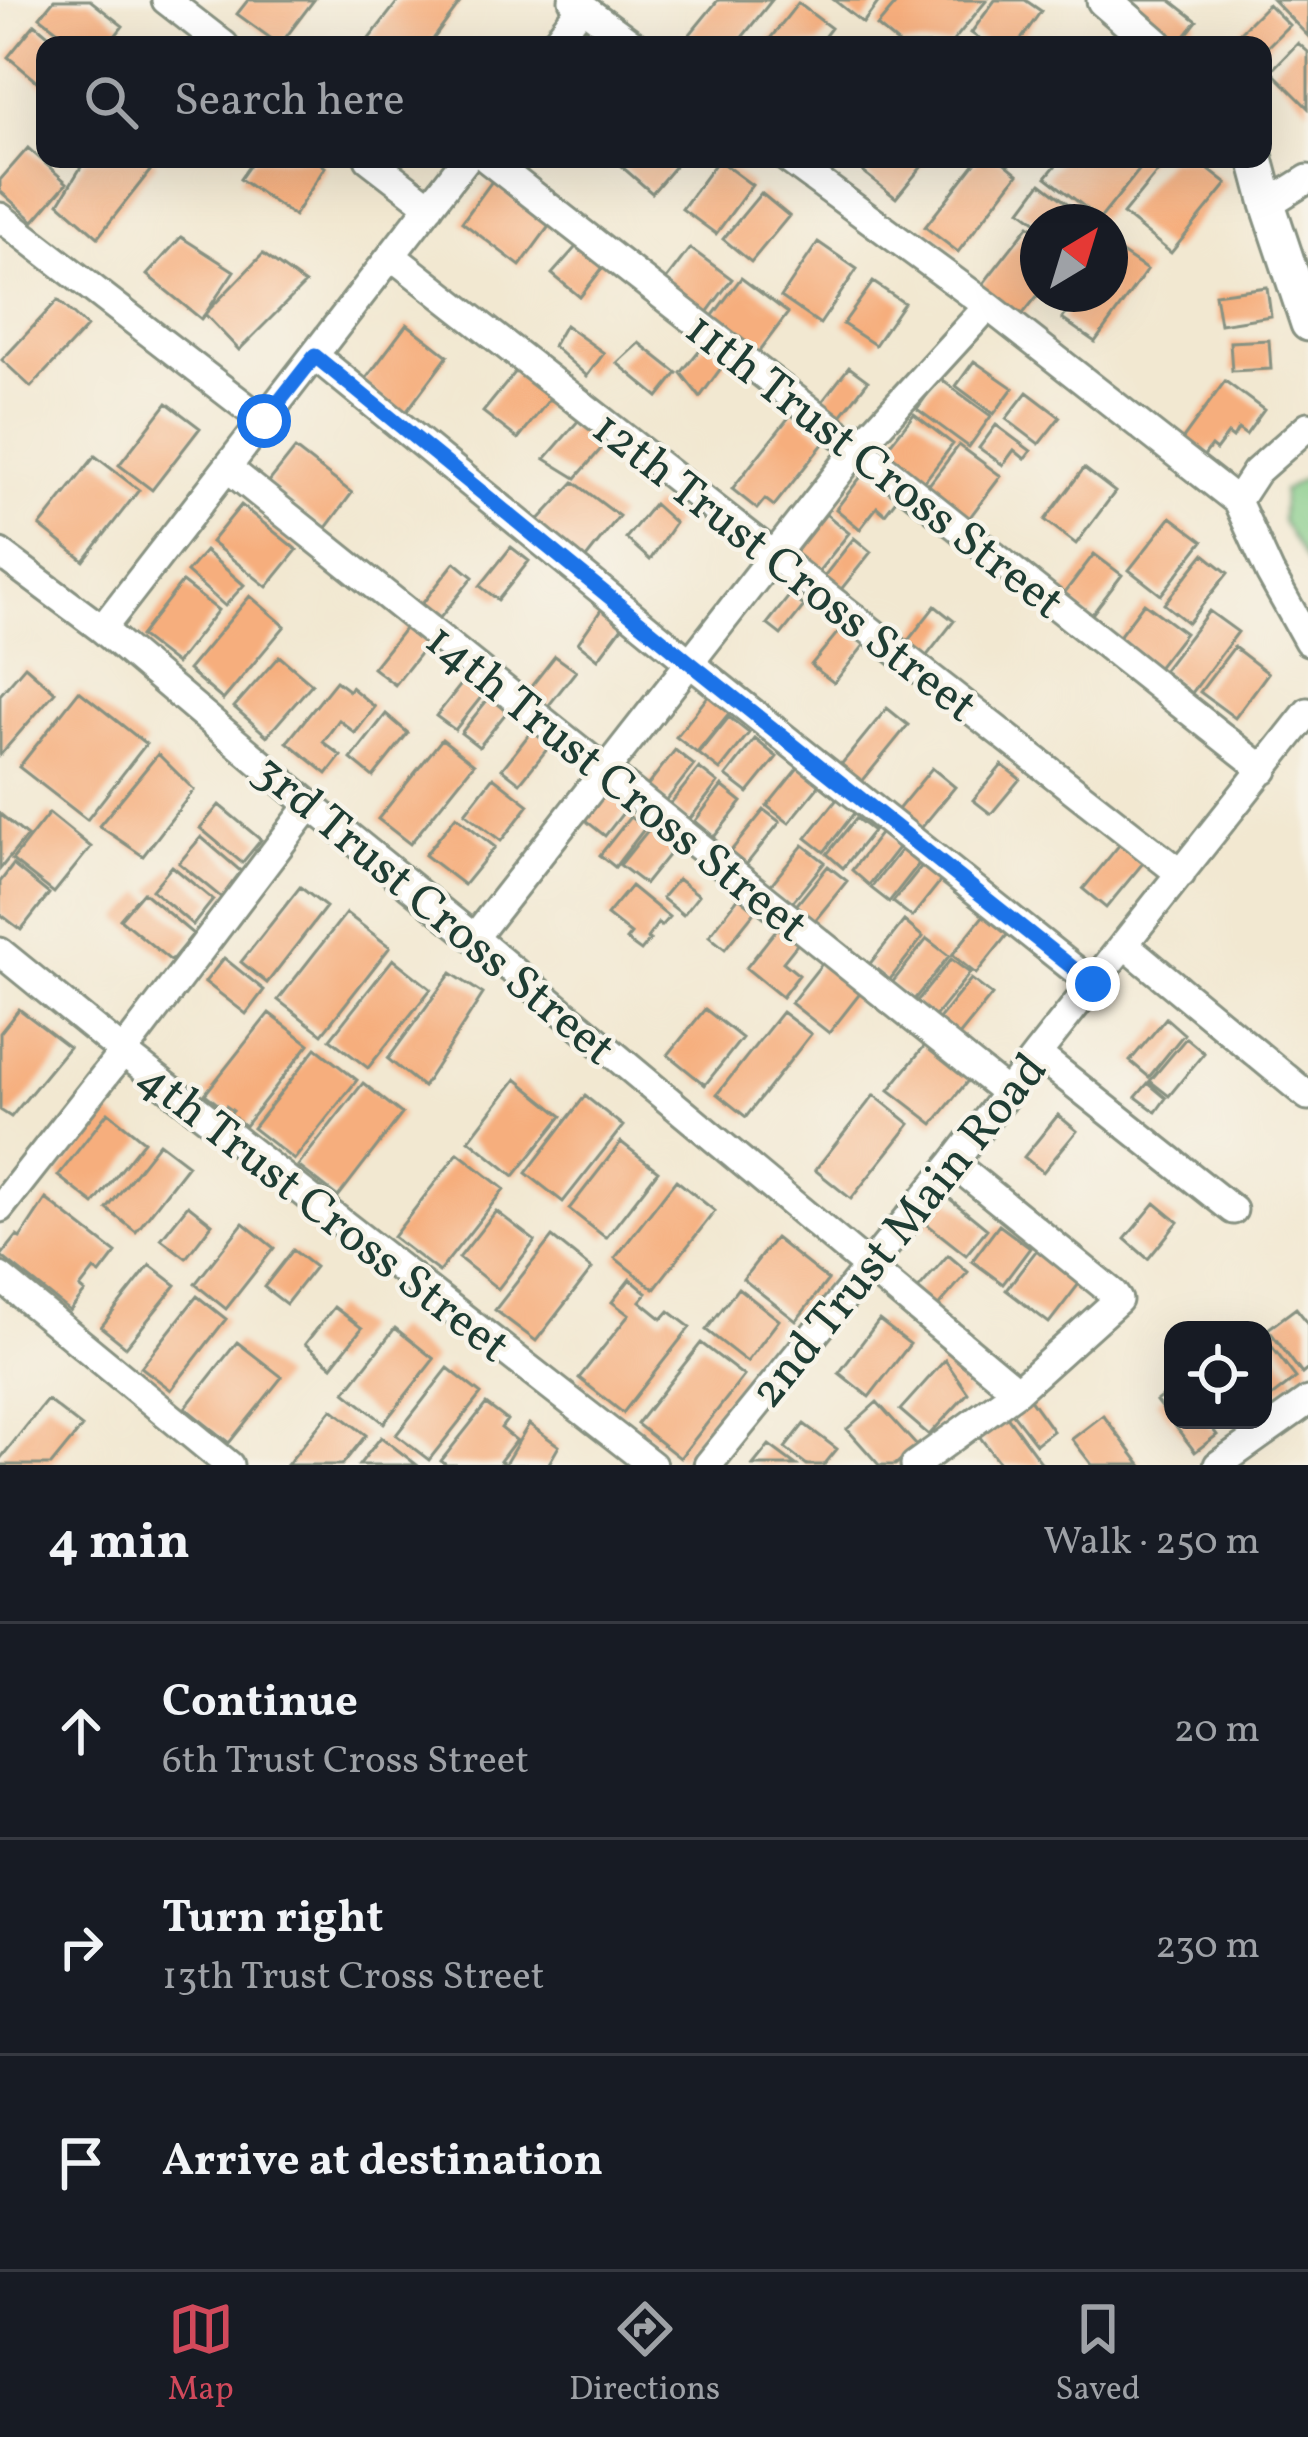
<!DOCTYPE html>
<html lang="en">
<head>
<meta charset="utf-8">
<style>
  :root { --surface:#171b24; --page:#20242c; --text:#f1f3f6; --muted:#9ea1a6; --line:#363941; --accent:#d1495b }
  body { margin:0; font-family:Vollkorn,serif; background:var(--page); color:var(--text) }
  .controls { position:absolute; right:36px; bottom:36px; display:grid; overflow:hidden; border-radius:24px; box-shadow:0 12px 48px #0002 }
  .controls button { width:108px; height:108px; display:grid; place-items:center; padding:0; border:0; border-bottom:3px solid var(--line); background:var(--surface); color:var(--text); font:60px sans-serif }
  .compass { position:absolute; left:1020px; top:204px; width:108px; height:108px; border-radius:50%; background:var(--surface); box-shadow:0 12px 48px #0002; rotate:38deg }
  .stop { position:absolute; width:36px; height:36px; margin:-27px; border:9px solid #1a73e8; border-radius:50%; background:#fff }
  .stop.end { background:#1a73e8; border-color:#fff; box-shadow:0 3px 12px #0008 }
  .list { margin:0; padding:0; list-style:none }
  h2 { display:flex; justify-content:space-between; align-items:center; height:156px; margin:0; padding:0 48px; font-size:51px }
  h2 small { font-size:39px; font-weight:400; color:var(--muted) }
  .list li { display:grid; grid-template-columns:78px 1fr auto; gap:36px; align-items:center; box-sizing:border-box; height:216px; padding:0 48px; border-top:3px solid var(--line) }
  .list b { display:block; font-size:45px; white-space:nowrap }
  .list p { margin:0; font-size:39px; white-space:nowrap; color:var(--muted) }
  .list em { font-size:39px; font-style:normal; color:var(--muted) }
  .icon { flex:none; width:66px; height:66px; fill:none; stroke:currentColor; stroke-width:2; stroke-linecap:round; stroke-linejoin:round }
  .map { position:relative; flex:none; width:1308px; height:1465px; overflow:hidden }
  .search { position:absolute; background:var(--surface); box-shadow:0 12px 48px #0002; left:36px; right:36px; top:36px; height:132px; display:flex; align-items:center; gap:30px; box-sizing:border-box; padding:0 42px; border-radius:24px; color:var(--muted); font-size:45px }
  .sheet { height:804px; background:var(--surface) }
  nav { display:flex; justify-content:space-around; align-items:center; box-sizing:border-box; height:168px; border-top:3px solid var(--line); background:var(--surface); font-size:33px; color:var(--muted) }
  nav a { display:grid; justify-items:center; gap:6px }
  nav .on { color:var(--accent) }
  .map>svg:first-child { display:block }
</style>
</head>
<body>
<div class="map">
<svg width="1308" height="1465" viewBox="0 0 1308 1465">
  <rect width="100%" height="100%" fill="#f7f3e8"/>
  <filter id="ink" filterUnits="userSpaceOnUse"><feTurbulence type="fractalNoise" baseFrequency=".00833" numOctaves="2"/><feDisplacementMap in="SourceGraphic" scale="24" xChannelSelector="R" yChannelSelector="G"/><feConvolveMatrix kernelMatrix="1 2 1 2 8 2 1 2 1" color-interpolation-filters="sRGB"/></filter>
  <filter id="wash" filterUnits="userSpaceOnUse"><feTurbulence type="fractalNoise" baseFrequency=".004" numOctaves="4" result="noise"/><feDisplacementMap in="SourceGraphic" scale="48" xChannelSelector="R" yChannelSelector="G"/><feGaussianBlur stdDeviation="2.7" result="paint"/><feColorMatrix in="noise" values="0 0 0 0 0 0 0 0 0 0 0 0 0 0 0 0 0 1.4 0 .05"/><feComposite in="paint" operator="in"/></filter>
  <g filter="url(#wash)">
    <rect width="100%" height="100%" fill="#f2e8d1"/>
    <path fill="#83cb87" stroke="#51845e" stroke-width="3" d="M1308,476V564L1282,521L1283,491Z"/>
    <g id="blocks">
      <path fill="#f6ae7d" d="M54,0H90L123,26L108,45H76L40,17Z
        M248,0H314L280,45L237,14Z
        M399,0H462L429,45H376L368,40Z
        M718,0H772L736,45H693L686,39Z
        M834,0H880L863,23Z
        M899,0H987L950,45H900L877,26Z
        M995,0H1025L1041,11L1017,45H988L971,33Z
        M1108,0H1170L1197,21L1178,45H1165Z
        M1273,0H1308V36Z
        M798,3L831,28L818,45H765Z
        M1268,4L1289,25L1263,51V45H1227Z
        M35,24L60,45H45V88L8,57Z
        M1298,43L1308,52V108L1271,71Z
        M28,148L67,183L34,221L0,191V180Z
        M86,159H153L157,162L98,237L59,203Z
        M254,159H315L325,167L294,216L240,179Z
        M613,159H681L652,193Z
        M873,159H928L896,198L863,172Z
        M978,159H1000L1018,174L958,252L925,227Z
        M1061,159H1148L1100,219L1046,177Z
        M1168,159H1195L1227,184L1171,253L1123,214Z
        M718,160L752,185L716,234L682,209Z
        M492,181L550,225L520,266L462,222Z
        M1041,183L1092,222H1037L1021,210Z
        M761,193L789,216L751,262L723,239Z
        M1029,225L1038,232V295L1018,320L979,289Z
        M181,237L234,271L205,314L263,254L305,284L239,350L205,314L201,319L147,275Z
        M582,240L608,261L580,297L552,274Z
        M818,242L857,269L820,324L781,297Z
        M1113,247L1147,270L1095,342L1062,319L1080,294H1110V252Z
        M690,248L732,279L703,318L661,286Z
        M741,278L788,313L755,357L708,322Z
        M873,282L904,303L875,345L843,324Z
        M1267,287L1271,316L1220,324L1215,294Z
        M58,300L87,327L31,387L2,360Z
        M407,324L448,356L404,415L362,384Z
        M565,325L604,353L587,376L553,346Z
        M1269,340L1271,369L1232,371L1230,342Z
        M706,342L727,360L700,397L681,373Z
        M639,343L677,373L658,397L617,363Z
        M974,361L1013,388L994,414L956,386Z
        M522,364L556,391L518,439L483,412Z
        M849,367L868,381L841,416L822,402Z
        M939,378L991,416L969,447L917,409Z
        M1225,381L1264,410L1246,435L1238,429L1233,438L1228,434L1216,450L1211,446L1203,457L1182,440Z
        M1027,392L1060,417L1039,444L1006,419Z
        M167,403L200,428L152,490L119,465Z
        M793,412L827,439L774,506L765,499L757,509L732,489Z
        M585,413L613,435L576,478L545,459Z
        M914,414L953,444L921,486L881,456Z
        M996,425L1031,451L1025,459L1014,450L1003,465L979,448Z
        M959,445L1001,476L967,521L925,490Z
        M295,449L352,493L326,528L268,483Z
        M95,456L139,490L84,561L40,526Z
        M1084,468L1115,492L1076,544L1045,520Z
        M866,470L899,496L885,514L877,507L860,529L836,509Z
        M574,482L619,516L579,567L534,525Z
        M654,504L675,523L650,560L626,538Z
        M241,505L297,550L267,587L211,542Z
        M826,514L849,533L815,576L792,557Z
        M1171,517L1203,541L1161,595L1129,570Z
        M854,538L871,552L835,597L818,584Z
        M511,547L529,561L498,600L480,586Z
        M205,551L244,585L225,606L187,572Z
        M1094,554L1122,575L1090,617L1062,596Z
        M1204,554L1228,573L1188,623L1164,604Z
        M455,562L473,577L440,618L422,604Z
        M182,582L218,610L176,664L140,636Z
        M790,595L804,606L781,635L767,624Z
        M250,596L285,626L223,700L188,670Z
        M1144,603L1185,633L1157,669L1117,639Z
        M935,606L954,621L922,662L903,647Z
        M603,607L625,623L598,659L578,643Z
        M1209,611L1238,632L1192,693L1163,671Z
        M408,624L430,641L395,685L373,668Z
        M843,626L865,644L834,683L811,665Z
        M1234,647L1268,673L1235,718L1200,692Z
        M279,656L312,684L267,736L234,707Z
        M555,656L576,671L542,714L522,698Z
        M25,666L55,692L0,755V695Z
        M471,672L490,686L455,730L436,716Z
        M336,681L349,691L351,687L375,707L355,733L339,720L323,742L341,756L327,774L287,742Z
        M79,691L146,744L87,820L19,767Z
        M492,694L510,708L479,747L461,733Z
        M709,695L730,712L697,753L676,737Z
        M887,708L908,725L856,789L835,772Z
        M386,714L408,733L373,777L351,759Z
        M729,717L749,733L720,770L699,754Z
        M534,728L552,743L520,783L502,769Z
        M442,739L474,764L410,844L378,819Z
        M755,739L777,757L748,793L726,776Z
        M675,750L694,765L666,801L647,786Z
        M158,754L194,790L143,856L99,826Z
        M801,764L823,781L789,823L767,806Z
        M1002,765L1020,779L991,814L973,800Z
        M699,768L718,783L689,820L670,804Z
        M932,768L955,787L919,831L896,812Z
        M493,777L529,805L501,841L465,813Z
        M605,785L630,804L605,836L580,816Z
        M722,786L742,802L714,837L695,821Z
        M838,798L855,812L824,852L806,838Z
        M219,805L261,840L242,863L200,828Z
        M764,810L780,822L746,865L730,852Z
        M49,813L91,847L54,893L12,860Z
        M0,814L27,836L0,869Z
        M456,816L495,847L464,885L425,855Z
        M630,817L645,828L615,867L600,855Z
        M856,818L873,831L843,868L827,854Z
        M653,824L678,843L645,884L620,865Z
        M883,830L901,844L869,885L852,870Z
        M201,837L244,874L223,899L179,863Z
        M1120,844L1143,863L1106,908L1083,889Z
        M803,845L825,862L791,904L769,887Z
        M904,846L922,860L889,902L871,888Z
        M924,863L943,878L912,917L893,902Z
        M13,865L49,894L21,930L0,914V882Z
        M172,866L213,900L193,925L152,890Z
        M828,866L847,881L813,923L794,908Z
        M678,879L699,895L683,915L662,898Z
        M631,886L669,917L661,926L658,923L647,938L650,940L641,951L626,940L631,934L607,915Z
        M300,887L326,907L267,983L241,962Z
        M143,892L193,934L171,961L120,919Z
        M739,897L756,910L725,949L709,936Z
        M987,911L1011,930L976,974L952,955Z
        M346,913L390,947L322,1034L278,1000Z
        M904,921L923,937L888,982L868,966Z
        M779,926L799,942L783,962L799,975L782,997L746,968Z
        M927,939L949,956L913,1001L891,984Z
        M224,958L264,990L246,1014L205,982Z
        M393,959L431,989L368,1068L330,1039Z
        M951,959L970,973L933,1019L914,1005Z
        M824,961L862,991L829,1033L791,1003Z
        M451,973L483,994L423,1087L388,1059Z
        M971,979L992,995L959,1036L938,1020Z
        M19,1009L69,1047L11,1117L0,1110V1033Z
        M705,1009L742,1038L705,1085L668,1055Z
        M782,1012L811,1034L746,1117L717,1094Z
        M269,1013L309,1044L245,1126L230,1114L233,1111L226,1106L224,1109L205,1094Z
        M1166,1018L1184,1034L1149,1077L1130,1061Z
        M1186,1038L1204,1053L1169,1096L1150,1081Z
        M926,1044L970,1078L933,1124L889,1090Z
        M316,1048L357,1080L294,1160L253,1128Z
        M516,1079L562,1116L514,1176L469,1140Z
        M363,1083L402,1114L338,1197L298,1166Z
        M1148,1083L1166,1098L1156,1112L1136,1097Z
        M874,1095L910,1124L851,1199L815,1170Z
        M585,1096L623,1126L563,1202L526,1173Z
        M108,1112L144,1141L94,1204L58,1176Z
        M1058,1115L1077,1131L1043,1172L1024,1157Z
        M621,1142L658,1171L606,1238L569,1209Z
        M159,1143L188,1165L136,1232L107,1209Z
        M458,1153L504,1189L439,1272L393,1237Z
        M676,1180L715,1211L654,1289L615,1258Z
        M944,1194L987,1229L966,1255L923,1221Z
        M46,1199L116,1253L100,1274L94,1270L80,1288L85,1292L70,1311L1,1256L17,1236L20,1238Z
        M1155,1203L1178,1222L1148,1259L1125,1239Z
        M188,1205L212,1224L186,1258L161,1239Z
        M496,1211L535,1241L498,1289L459,1258Z
        M243,1223L274,1248L226,1309L195,1284Z
        M999,1225L1030,1248L1003,1284L972,1261Z
        M552,1237L592,1269L536,1341L495,1310Z
        M775,1238L828,1280L796,1321L743,1279Z
        M1039,1247L1082,1280L1049,1323L1006,1290Z
        M293,1250L315,1267L286,1304L264,1287Z
        M948,1255L968,1272L934,1311L914,1294Z
        M150,1265L176,1285L126,1347L101,1327Z
        M630,1279L647,1293L640,1301L662,1319L669,1311L690,1327L623,1413L579,1378L629,1315L612,1302Z
        M738,1288L779,1320L747,1362L706,1330Z
        M197,1296L226,1319L171,1390L141,1367Z
        M334,1307L362,1328L332,1366L305,1344Z
        M1296,1308L1308,1323V1369L1302,1374L1268,1329Z
        M879,1320L910,1344L869,1397L839,1373Z
        M395,1328L434,1359L384,1423L345,1392Z
        M1263,1335L1296,1378L1270,1398L1263,1389Z
        M237,1342L282,1377L229,1443L185,1408Z
        M701,1343L744,1376L680,1458L637,1424Z
        M945,1360L968,1393L929,1435L900,1410Z
        M448,1368L481,1394L429,1460L396,1435Z
        M1173,1388V1420H1206L1217,1435L1195,1452L1156,1401Z
        M1027,1395L1053,1431L1036,1444L1009,1409Z
        M47,1400L82,1427L51,1465H0V1459Z
        M877,1402L917,1446L895,1465H879L847,1429Z
        M486,1404L507,1420L501,1428L516,1440L500,1461L505,1464L529,1424L559,1446L548,1465H446L441,1461Z
        M332,1409L366,1435L342,1465H287Z
        M1006,1415L1043,1465H1001L979,1436Z
        M1103,1415L1141,1465H1092L1072,1439Z
        M804,1424L837,1449L824,1465H807L785,1448Z
        M381,1437L417,1465H359Z
        M769,1445L796,1465H753Z"/>
    </g>
  </g>
  <g filter="url(#ink)">
    <use href="#blocks" fill-opacity="0" stroke="#889282" stroke-width="3"/>
    <g fill="none" stroke-linecap="round" stroke-linejoin="round">
      <g stroke="#889282" stroke-width="33">
        <path id="minor" d="M166,0L224,45
          M573,0L634,45
          M553,45L582,6
          M369,159L430,206
          M487,159L858,448L1264,770
          M788,159L988,306L1237,501
          M1268,204L1308,179
          M0,217L264,421
          M392,256L1181,874
          M315,356L689,662L1093,984
          M1308,426L1256,472L1237,501L1270,573L1308,641
          M229,469L1007,1093
          M0,553L102,629L310,805L474,938L1017,1391
          M102,629L466,159
          M474,938L858,448L988,306
          M1124,944L1308,1096
          M0,952L123,1052L652,1465
          M1037,1054L1233,1210
          M0,1208L123,1052L310,805
          M0,1277L229,1465
          M708,1465L953,1163L1037,1054L1308,712
          M915,1465L1017,1391L1118,1300L1113,1293L953,1163
          M1218,1465L1308,1401"/>
      </g>
      <g stroke="#889282" stroke-width="39">
        <path id="tertiary" d="M1104,0L1156,45
          M1256,159L1268,204L1308,324"/>
      </g>
      <use href="#minor" stroke="#fff" stroke-width="27"/>
      <use href="#tertiary" stroke="#fff" stroke-width="33"/>
    </g>
  </g>
  <g fill="none" stroke-linecap="round" stroke-linejoin="round" filter="url(#ink)">
    <path stroke="#1a73e8" stroke-width="15" d="M264,421L315,356L689,662L1093,984"/>
  </g>
  <g text-anchor="middle" stroke-width="9" stroke-linejoin="round" paint-order="stroke">
    <g font-size="48" fill="#1f3d34" stroke="#f7f3e8">
      <text transform="translate(876 464) rotate(38)" y="17">11th Trust Cross Street</text>
      <text transform="translate(786 565) rotate(38)" y="17">12th Trust Cross Street</text>
      <text transform="translate(618 781) rotate(39)" y="17">14th Trust Cross Street</text>
      <text transform="translate(436 908) rotate(40)" y="17">3rd Trust Cross Street</text>
      <text transform="translate(325 1210) rotate(38)" y="17">4th Trust Cross Street</text>
      <text transform="translate(897 1229) rotate(-51)" y="17">2nd Trust Main Road</text>
    </g>
  </g>
</svg>
<div class="controls">
<button><svg class="icon" aria-label="locate" viewBox="0 0 24 24"><circle cx="12" cy="12" r="6"/><path d="M12 2v4M12 18v4M2 12h4M18 12h4"/></svg></button>
</div>
<svg class="compass" viewBox="-18 -18 36 36"><path d="M0-13l5 13h-10z" fill="#e53935"/><path d="M0 13l5-13h-10z" fill="#9ea1a6"/></svg>
<div class="stop" style="left:264px;top:421px"></div>
<div class="stop end" style="left:1093px;top:984px"></div>
<div class="search"><svg class="icon" aria-label="search" viewBox="0 0 24 24"><circle cx="10" cy="10" r="6"/><path d="M15 15l6 6"/></svg>Search here</div>
</div>
<section class="sheet">
<h2>4 min<small>Walk · 250 m</small></h2>
<ul class="list">
<li><svg class="icon" aria-label="ahead" viewBox="0 0 24 24"><path d="M12 20V5M6 11l6-6 6 6"/></svg><div><b>Continue</b><p>6th Trust Cross Street</p></div><em>20 m</em></li>
<li><svg class="icon" aria-label="right" viewBox="0 0 24 24"><path d="M7 20v-9h11M14 6l5 5-5 5"/></svg><div><b>Turn right</b><p>13th Trust Cross Street</p></div><em>230 m</em></li>
<li><svg class="icon" aria-label="arrive" viewBox="0 0 24 24"><path d="M6 21V4h12l-3 4 3 4H6"/></svg><div><b>Arrive at destination</b></div></li>
</ul>
</section>
<nav>
<a class="on"><svg class="icon" aria-label="map" viewBox="0 0 24 24"><path d="M3 6l6-2 6 2 6-2v14l-6 2-6-2-6 2zM9 4v14M15 6v14"/></svg>Map</a>
<a><svg class="icon" aria-label="directions" viewBox="0 0 24 24"><path d="M12 3l9 9-9 9-9-9zM9 14v-3h6M13 9l2 2-2 2"/></svg>Directions</a>
<a><svg class="icon" aria-label="saved" viewBox="0 0 24 24"><path d="M7 4h10v16l-5-4-5 4z"/></svg>Saved</a>
</nav>
</body>
</html>
